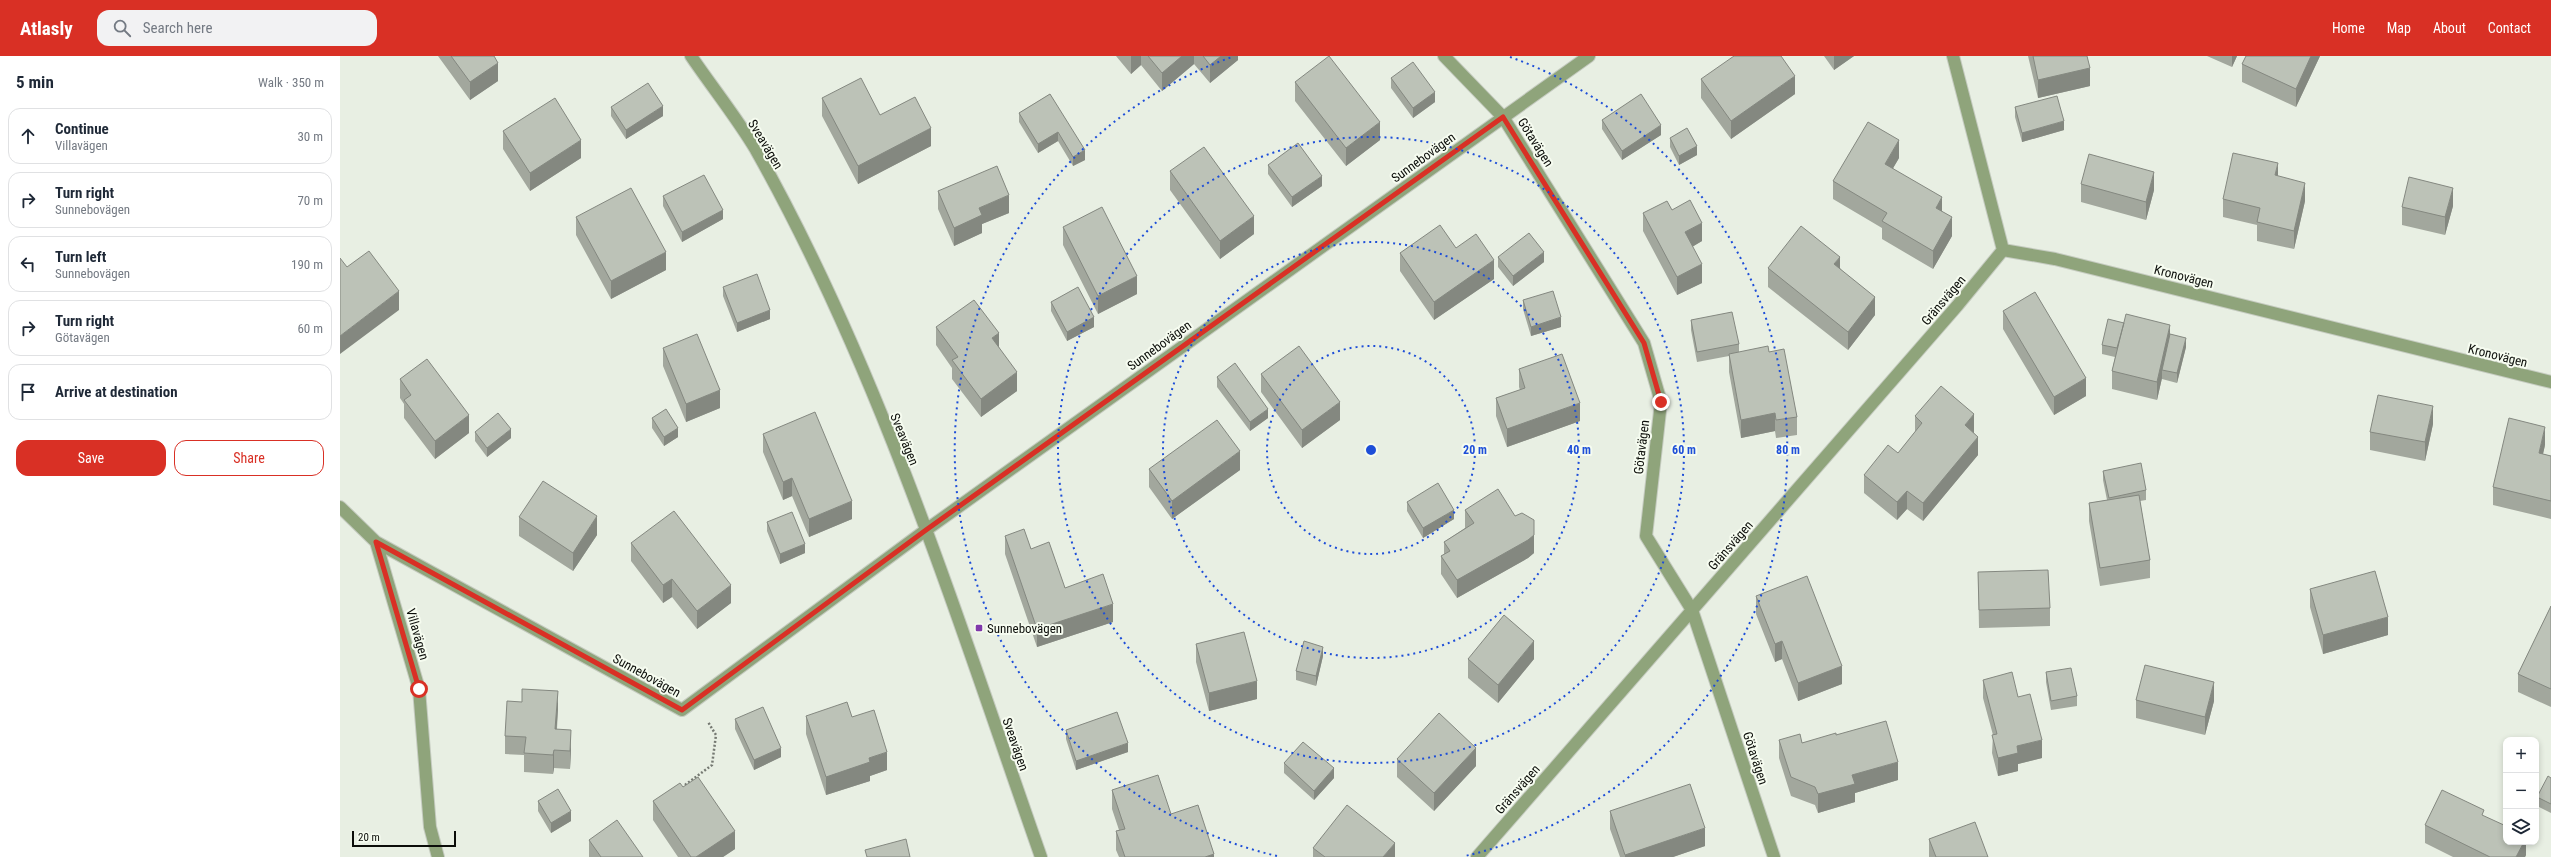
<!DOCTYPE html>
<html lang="en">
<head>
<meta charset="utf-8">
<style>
  :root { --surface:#fff; --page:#f2f2f3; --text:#1f2937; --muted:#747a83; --line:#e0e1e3; --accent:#d93025 }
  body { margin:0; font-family:"Roboto Condensed",sans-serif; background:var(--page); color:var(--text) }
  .controls { position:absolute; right:12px; bottom:12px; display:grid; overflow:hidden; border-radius:8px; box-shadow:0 2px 6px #0003 }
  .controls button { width:36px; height:36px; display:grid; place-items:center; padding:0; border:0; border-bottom:1px solid var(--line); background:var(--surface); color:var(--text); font:20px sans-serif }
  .scale { position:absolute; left:12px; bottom:10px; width:104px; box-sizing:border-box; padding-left:4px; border:2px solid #0b0d09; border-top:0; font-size:11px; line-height:14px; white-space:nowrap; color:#0b0d09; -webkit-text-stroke:3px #f6fcf0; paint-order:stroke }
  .stop { position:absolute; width:12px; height:12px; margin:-9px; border:3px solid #d93025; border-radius:50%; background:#fff }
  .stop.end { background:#d93025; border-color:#fff; box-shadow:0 1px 4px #0008 }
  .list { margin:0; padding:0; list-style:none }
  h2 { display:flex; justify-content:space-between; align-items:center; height:52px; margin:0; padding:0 16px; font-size:17px }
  h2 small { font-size:13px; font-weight:400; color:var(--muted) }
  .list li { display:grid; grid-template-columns:26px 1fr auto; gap:12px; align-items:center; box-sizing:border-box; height:56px; margin:0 8px 8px; padding:0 8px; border:1px solid var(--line); border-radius:12px }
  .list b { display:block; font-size:15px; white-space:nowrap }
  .list p { margin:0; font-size:13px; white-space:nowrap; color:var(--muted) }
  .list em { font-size:13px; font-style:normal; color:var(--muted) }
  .actions { display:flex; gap:8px; padding:12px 16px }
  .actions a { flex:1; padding:9px 0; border:1px solid var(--accent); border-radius:12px; text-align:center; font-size:14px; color:var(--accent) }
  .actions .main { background:var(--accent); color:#fff }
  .icon { flex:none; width:22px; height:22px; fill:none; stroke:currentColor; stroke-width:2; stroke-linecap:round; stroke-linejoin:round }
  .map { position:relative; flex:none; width:2211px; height:801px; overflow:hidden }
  header { display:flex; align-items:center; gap:24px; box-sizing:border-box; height:56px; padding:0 20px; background:var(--accent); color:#fff }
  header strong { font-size:19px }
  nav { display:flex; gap:22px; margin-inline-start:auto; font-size:14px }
  .search { width:280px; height:36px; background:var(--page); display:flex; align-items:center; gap:10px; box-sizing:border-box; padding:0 14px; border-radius:12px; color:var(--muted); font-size:15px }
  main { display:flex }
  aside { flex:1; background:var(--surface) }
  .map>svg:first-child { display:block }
</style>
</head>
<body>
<header>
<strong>Atlasly</strong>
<div class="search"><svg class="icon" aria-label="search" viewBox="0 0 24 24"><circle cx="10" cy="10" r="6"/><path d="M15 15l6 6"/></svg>Search here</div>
<nav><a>Home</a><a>Map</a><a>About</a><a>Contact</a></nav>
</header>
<main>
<aside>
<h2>5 min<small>Walk · 350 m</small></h2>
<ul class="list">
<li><svg class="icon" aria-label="ahead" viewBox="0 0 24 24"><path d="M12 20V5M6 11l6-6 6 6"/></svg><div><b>Continue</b><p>Villavägen</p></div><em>30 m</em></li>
<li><svg class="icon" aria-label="right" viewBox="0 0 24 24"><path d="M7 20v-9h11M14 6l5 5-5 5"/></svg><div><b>Turn right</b><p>Sunnebovägen</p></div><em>70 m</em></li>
<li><svg class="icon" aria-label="left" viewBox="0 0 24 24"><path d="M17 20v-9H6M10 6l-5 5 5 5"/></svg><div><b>Turn left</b><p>Sunnebovägen</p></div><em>190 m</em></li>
<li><svg class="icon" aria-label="right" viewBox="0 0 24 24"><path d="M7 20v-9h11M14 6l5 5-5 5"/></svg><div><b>Turn right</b><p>Götavägen</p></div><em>60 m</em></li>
<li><svg class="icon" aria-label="arrive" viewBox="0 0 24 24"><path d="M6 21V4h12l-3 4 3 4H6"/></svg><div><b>Arrive at destination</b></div></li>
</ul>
<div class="actions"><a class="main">Save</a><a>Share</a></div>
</aside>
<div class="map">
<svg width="2211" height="801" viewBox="0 0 2211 801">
  <rect width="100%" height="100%" fill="#e8efe3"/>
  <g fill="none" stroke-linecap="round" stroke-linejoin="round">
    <g stroke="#c5cbc0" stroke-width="14">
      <path id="minor" d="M351,0C372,31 397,62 416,94C541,316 617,562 701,801
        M1104,0L1163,61L1304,287L1321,346L1306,480L1352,554L1434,801
        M1613,0L1663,194L1715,203L2211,326
        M0,451L36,486L79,633L90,771L98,801
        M36,486L342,654L586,474L1249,0
        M1137,801L1617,250L1663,194"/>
    </g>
    <path stroke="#757972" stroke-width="2.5" stroke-dasharray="2 2" stroke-linecap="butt" d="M345,729L372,709L376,679L368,666"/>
    <use href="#minor" stroke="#8fa47b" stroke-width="12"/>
  </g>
  <path fill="#a2a79d" d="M98,0H154L158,25L130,44Z
    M776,0H898V4L870,27L854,8L822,35L801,9L791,18Z
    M1484,0H1514L1494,14Z
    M1688,0H1747L1750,30L1698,42Z
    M1867,0H1897L1892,11Z
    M1906,0H1980L1956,51L1902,26V8Z
    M1051,22L1095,46L1073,62L1051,32Z
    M1361,23L1455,38L1391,83L1361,42Z
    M955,26L1040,84L1006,110L955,45Z
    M710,38L745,104L733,110L718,85L698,97L679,66V57Z
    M482,42L540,59L591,90L518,128L482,60Z
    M271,51L323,60L286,83L271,60Z
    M1675,51L1724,74L1682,86L1675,61Z
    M1262,64L1321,79L1282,104L1262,73Z
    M163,75L241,102L190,135L163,93Z
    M1330,82L1357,99L1339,109L1330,91Z
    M1559,102L1553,112L1602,155L1612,180L1593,213L1542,183V172L1493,143V125Z
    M928,109L982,130L952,151L928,118Z
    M830,115L914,178L880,203L830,134Z
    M1938,120L1965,145L1954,193L1917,185V169L1883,161V143Z
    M1741,128L1814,134L1806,164L1741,146Z
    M598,135L669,157L642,168V177L614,190L598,153Z
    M323,140L383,163L342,186L323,150Z
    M2113,150L2105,179L2062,169V151Z
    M1332,154L1362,185L1352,191L1362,227L1337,239L1303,175V157Z
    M236,161L326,214L271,243L236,179Z
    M723,171L797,238L758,258L723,189Z
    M1116,192L1154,223L1094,264L1060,215V197Z
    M1158,201L1204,206L1173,230L1158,211Z
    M1428,212H1500L1535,259L1508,294L1428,231Z
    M383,231L430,263L397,276L383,240Z
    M1183,244L1221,271L1191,280L1183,253Z
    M711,246L754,271L727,285L711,255Z
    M1663,255L1746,340L1714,359L1663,273Z
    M1351,264L1399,288V296H1429L1457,361V379L1436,382L1435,375L1401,382L1389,316V300L1357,306L1351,274Z
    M596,271L659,291L677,335L641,361L612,323V312L596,289Z
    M1830,280L1846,291L1837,327L1822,323V322L1817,344L1772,333V315L1775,301L1762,298V289Z
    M323,292L380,352L346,366L323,310Z
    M1179,313L1240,365L1167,391L1156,360V342L1180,334L1179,331Z
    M921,318L1000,364L962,392L921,336Z
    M877,321L928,362L910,375L877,331Z
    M60,323L129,377L95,403L64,362V348L60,342Z
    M1575,360L1634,377L1638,399L1583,465L1567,453L1557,464L1524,437V419L1558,397L1575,376Z
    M312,362L338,381L324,390L312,372Z
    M2093,368L2085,405L2030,394V376Z
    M135,376L171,382L147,401L135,385Z
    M423,378L512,463L469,481L452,440L443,444L423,396Z
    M2205,389L2203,398L2211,400V463L2153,449V431Z
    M809,413L900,414L832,463L809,431Z
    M1763,415L1806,434V444L1800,445L1810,504V522L1760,530L1749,465V447L1767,444L1763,424Z
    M1067,446L1114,463L1083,482L1067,455Z
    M1125,454L1194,497L1188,502L1117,542L1101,518V500L1104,498V486L1125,472Z
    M179,461L257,479L233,515L179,480Z
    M427,466L465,497L440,508L427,475Z
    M665,480L691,493L725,532L773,566L697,591L665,498Z
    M291,487L391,547L357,573L332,541L323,547L291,505Z
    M1638,516L1710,552V570L1639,572Z
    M1970,533L2048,579L1983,598L1970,551Z
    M1416,540L1502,628L1458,645L1442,603L1435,606L1416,558Z
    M2211,550V651L2178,636V618Z
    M856,588L917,643L869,655L856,606Z
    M983,600L976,630L956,624V615Z
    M1128,603H1194L1158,647L1128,622Z
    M1706,616L1737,640V650L1711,654L1706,626Z
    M1643,624L1678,641L1702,702L1678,708V715L1658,720L1652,697L1653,679L1643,642Z
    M1796,644L1874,645L1865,679L1796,662Z
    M218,653L217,673L231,693L230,713L214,712L213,718L184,716V699L165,698V680Z
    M466,660L512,661L547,714L530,720V725L486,739L466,678Z
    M395,663L441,701L414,714L395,673Z
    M726,674L788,696L736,714L726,683Z
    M1496,679L1558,724L1515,737V746L1478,757L1475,749L1451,740L1439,702V684L1462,687Z
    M1057,703L1136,710L1094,755L1057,721Z
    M944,707L994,722L974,744L944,717Z
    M2211,722V757L2197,750V741Z
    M343,731L395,793L383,801H338L313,764V745Z
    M772,734L831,758L874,801H779L776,794V775L779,774L772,753Z
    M198,745L231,765L211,777L198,755Z
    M1270,755L1365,790L1333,801H1280L1270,773Z
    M2085,769L2186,786V799L2185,801H2113L2085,787Z
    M1589,783L1648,801H1589Z
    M249,784L303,801H249Z
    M973,792L1055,801H973Z"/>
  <path fill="#848880" d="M791,0H801V9L791,18Z
    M842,0H854V8L822,35V17Z
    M881,0H898V4L870,27V9Z
    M1494,0H1514L1494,14Z
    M1892,0H1897L1892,11Z
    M1971,0H1980L1956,51V33Z
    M158,7V25L130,44V26Z
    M1750,12V30L1698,42V24Z
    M1455,20V38L1391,83V65Z
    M1095,36V46L1073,62V52Z
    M323,50V60L286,83V74Z
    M1724,65V74L1682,86V77Z
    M1040,66V84L1006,110V92Z
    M1321,69V79L1282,104V95Z
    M591,72V90L518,128V110Z
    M718,76V85L698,97V88Z
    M241,84V102L190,135V117Z
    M1559,84V102L1545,126V108Z
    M1357,90V99L1339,109V100Z
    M745,94V104L733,110V101Z
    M1938,107V125L1935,119Z
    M1814,116V134L1806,164V146Z
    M982,120V130L952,151V141Z
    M1965,127V145L1954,193V175Z
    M2113,132V150L2105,179V161Z
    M669,139V157L642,168V177L614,190V172L639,152Z
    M1602,141V159L1596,152Z
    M383,154V163L342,186V176Z
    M914,160V178L880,203V185Z
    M1612,161V180L1593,213V195Z
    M1362,167V185L1345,195V176Z
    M326,196V214L271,243V225Z
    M1204,196V206L1173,230V220Z
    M1500,201V219L1494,208Z
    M1154,204V223L1094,264V246Z
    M1362,208V227L1337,239V221Z
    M797,220V238L758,258V240Z
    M59,235V254L0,298V280Z
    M1535,241V259L1508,294V276Z
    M430,254V263L397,276V267Z
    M754,261V271L727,285V276Z
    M1221,261V271L1191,280V271Z
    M1830,269V287L1822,314V322L1817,344V326Z
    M659,277V296L652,282Z
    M1846,282V291L1837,327V317Z
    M677,316V335L641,361V343Z
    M1746,322V340L1714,359V341Z
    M380,334V352L346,366V348Z
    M1000,346V364L962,392V374Z
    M1240,347V365L1167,391V373Z
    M2093,350V368L2085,405V386Z
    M928,353V362L910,375V366Z
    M1435,357V375L1401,382V364Z
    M1634,358V377L1625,387V369Z
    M129,359V377L95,403V385Z
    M2205,371V389L2199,415V397Z
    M338,372V381L324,390V381Z
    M171,373V382L147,401V392Z
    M1638,381V399L1583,465V447Z
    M900,395V414L832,463V445Z
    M452,422V440L443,444V426Z
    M1567,435V453L1557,464V446Z
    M512,445V463L469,481V463Z
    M1114,454V463L1083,482V472Z
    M257,460V479L233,515V497Z
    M1194,464V497L1188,502L1117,542V524Z
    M465,488V497L440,508V498Z
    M332,523V541L323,547V529Z
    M391,529V547L357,573V555Z
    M773,548V566L697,591V573Z
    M2048,561V579L1983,598V579Z
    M1194,585V603L1158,647V629Z
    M1442,585V603L1435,606V588Z
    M983,591V600L976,630V620Z
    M1502,610V628L1458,645V627Z
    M917,625V643L869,655V637Z
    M1874,626V645L1865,679V661Z
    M218,635V653L215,692V673Z
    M231,674V693L230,713V695Z
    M1702,684V702L1678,708V715L1658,720V702L1677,690Z
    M788,687V696L736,714V705Z
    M441,692V701L414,714V704Z
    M1136,692V710L1094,755V737Z
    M214,694V712L213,718V699Z
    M547,696V714L530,720V725L486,739V721L529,702Z
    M1558,706V724L1515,737V746L1478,757V738L1512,719Z
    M994,712V722L974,744V735Z
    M231,755V765L211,777V767Z
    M1365,772V790L1333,801H1285V799Z
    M395,775V793L383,801H356Z
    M2184,786H2186V799L2185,801H2176Z
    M1055,787V801H1043Z
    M874,798V801H865Z"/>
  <path fill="#bcc2b7" stroke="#848880" d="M111,0H154L158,7L130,26Z
    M808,0H842L822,17Z
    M863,0H881L870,9Z
    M989,0L1040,66L1006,92L955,26Z
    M1394,0H1441L1455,20L1391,65L1361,23Z
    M1693,0H1747L1750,12L1698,24Z
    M1906,0H1971L1956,33L1902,8Z
    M1073,6L1095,36L1073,52L1051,22Z
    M521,22L540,59L575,41L591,72L518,110L482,42Z
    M308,27L323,50L286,74L271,51Z
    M710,38L745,94L733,101L718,76L698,88L679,57Z
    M1301,38L1321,69L1282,95L1262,64Z
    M1717,40L1724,65L1682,77L1675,51Z
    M215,42L241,84L190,117L163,75Z
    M1528,66L1559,84L1545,108L1602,141L1596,152L1612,161L1593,195L1542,165L1547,157L1493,125Z
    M1347,72L1357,90L1339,100L1330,82Z
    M958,87L982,120L952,141L928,109Z
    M864,91L914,160L880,185L830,115Z
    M1893,97L1938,107L1935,119L1965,127L1954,175L1917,166L1920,152L1883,143Z
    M1749,98L1814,116L1806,146L1741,128Z
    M657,110L669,139L639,152L642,159L614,172L598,135Z
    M364,119L383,154L342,176L323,140Z
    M2069,121L2113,132L2105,161L2062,151Z
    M291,132L326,196L271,225L236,161Z
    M1350,144L1362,167L1345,176L1362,208L1337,221L1303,157L1327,145L1332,154Z
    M762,151L797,220L758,240L723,171Z
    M1100,169L1116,192L1136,178L1154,204L1094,246L1060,197Z
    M1461,170L1500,201L1494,208L1535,241L1508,276L1428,212Z
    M1189,177L1204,196L1173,220L1158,201Z
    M29,195L59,235L0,280V202L7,211Z
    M417,218L430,254L397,267L383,231Z
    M738,231L754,261L727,276L711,246Z
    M1213,235L1221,261L1191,271L1183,244Z
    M1695,236L1746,322L1714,341L1663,255Z
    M634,244L659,277L652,282L677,316L641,343L612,304L618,301L596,271Z
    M1392,256L1399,288L1357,296L1351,264Z
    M1786,258L1830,269L1817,326L1772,315Z
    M1768,263L1784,267L1777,292L1762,289Z
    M357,278L380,334L346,348L323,292Z
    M1830,278L1846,282L1837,317L1822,314Z
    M959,290L1000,346L962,374L921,318Z
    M1428,290L1429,296L1444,293L1457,361L1436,364L1435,357L1401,364L1389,298Z
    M1222,298L1240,347L1167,373L1156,342L1185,332L1179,313Z
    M87,303L129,359L95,385L64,344L71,339L60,323Z
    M895,307L928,353L910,366L877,321Z
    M1601,330L1634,358L1625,369L1638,381L1583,447L1567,435L1557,446L1524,419L1548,389L1558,397L1582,367L1575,360Z
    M2038,339L2093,350L2085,386L2030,376Z
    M326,353L338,372L324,381L312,362Z
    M475,356L512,445L469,463L452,422L443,426L423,378Z
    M158,357L171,373L147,392L135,376Z
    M2169,362L2205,371L2199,397L2211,400V445L2153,431Z
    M877,364L900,395L832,445L809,413Z
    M1801,407L1806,434L1769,442L1763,415Z
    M203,425L257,460L233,497L179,461Z
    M1098,427L1114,454L1083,472L1067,446Z
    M1158,433L1175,460L1182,457L1194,464V479L1188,484L1117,524L1101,500L1110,495L1104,486L1134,467L1125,454Z
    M1799,439L1810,504L1760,512L1749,447Z
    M334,455L391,529L357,555L332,523L323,529L291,487Z
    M452,456L465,488L440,498L427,466Z
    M684,473L691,493L709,486L725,532L763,518L773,548L697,573L665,480Z
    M1708,514L1710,552L1639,554L1638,516Z
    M2035,515L2048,561L1983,579L1970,533Z
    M1467,520L1502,610L1458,627L1442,585L1435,588L1416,540Z
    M2211,550V633L2178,618Z
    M1164,559L1194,585L1158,629L1128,603Z
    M904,576L917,625L869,637L856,588Z
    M964,585L983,591L976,620L956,615Z
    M1805,609L1874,626L1865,661L1796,644Z
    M1731,612L1737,640L1711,645L1706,616Z
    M1672,616L1678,641L1690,638L1702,684L1677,690L1678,697L1658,702L1652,679L1657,678L1643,624Z
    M182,633L218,635L215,673L231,674L230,695L214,694L213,699L184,697L186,681L165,680L167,645L182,646Z
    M507,646L512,661L534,654L547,696L529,702L530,706L486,721L466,660Z
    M423,651L441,692L414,704L395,663Z
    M777,656L788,687L736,705L726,674Z
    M1099,657L1136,692L1094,737L1057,703Z
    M1546,665L1558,706L1512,719L1515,728L1478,738L1475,731L1451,721L1439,684L1460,678L1462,687L1496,677V679Z
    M963,686L994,712L974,735L944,707Z
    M818,719L831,758L858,749L874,798L865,801H785L776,775L785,773L772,734Z
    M2208,720L2211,722V748L2197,741Z
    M358,721L395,775L356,801H351L313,745L340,727L343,731Z
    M1350,728L1365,772L1285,799L1270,755Z
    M218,733L231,755L211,767L198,745Z
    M2102,734L2144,754L2142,759L2166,770V786H2184L2176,801H2150L2085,769Z
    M1007,749L1055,787L1043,801H985L973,792Z
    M277,764L303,801H261L249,784Z
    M1635,766L1648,801H1596L1589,783Z
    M566,783L570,801H527L525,794Z"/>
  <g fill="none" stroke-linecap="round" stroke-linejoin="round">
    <path stroke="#d93025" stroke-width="5" d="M79,633L36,486L342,654L586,474L1163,61L1304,287L1321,346"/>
  </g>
  <g fill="none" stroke="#1d4ed8" stroke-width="2" stroke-dasharray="2 4">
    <circle cx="1031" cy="394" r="104"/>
    <circle cx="1031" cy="394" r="208"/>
    <circle cx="1031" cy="394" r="313"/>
    <path d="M937 800A417 417 0 0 1 892 1M1170 1A417 417 0 0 1 1125 800"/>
  </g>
  <rect fill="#8039ab" stroke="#f6fcf0" stroke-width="1.5" x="635" y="568" width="8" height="8" rx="2"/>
  <g text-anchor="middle" stroke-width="4" stroke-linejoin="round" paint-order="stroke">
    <g font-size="13" fill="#0b0d09" stroke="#f6fcf0">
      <text transform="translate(1196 86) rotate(58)" y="5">Götavägen</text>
      <text transform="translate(426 88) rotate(59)" y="5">Sveavägen</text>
      <text transform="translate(1083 101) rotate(-36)" y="5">Sunnebovägen</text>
      <text transform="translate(1844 220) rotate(14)" y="5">Kronovägen</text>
      <text transform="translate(1603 244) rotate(-50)" y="5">Gränsvägen</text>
      <text transform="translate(819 289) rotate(-36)" y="5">Sunnebovägen</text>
      <text transform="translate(2158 299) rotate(14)" y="5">Kronovägen</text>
      <text transform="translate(565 383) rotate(68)" y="5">Sveavägen</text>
      <text transform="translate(1301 391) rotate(-83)" y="5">Götavägen</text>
      <text transform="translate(1390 489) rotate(-49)" y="5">Gränsvägen</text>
      <text transform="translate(78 578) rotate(74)" y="5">Villavägen</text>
      <text transform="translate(307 619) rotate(29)" y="5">Sunnebovägen</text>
      <text transform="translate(676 688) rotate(71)" y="5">Sveavägen</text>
      <text transform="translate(1416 702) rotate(72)" y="5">Götavägen</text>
      <text transform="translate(1177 733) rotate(-49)" y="5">Gränsvägen</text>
    </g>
    <g font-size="13" fill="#0b0d09" stroke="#f6fcf0" text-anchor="start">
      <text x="647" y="577">Sunnebovägen</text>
    </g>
  </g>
  <circle cx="1031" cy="394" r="6" fill="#1d4ed8" stroke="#f6fcf0" stroke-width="2"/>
  <g font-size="12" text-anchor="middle" font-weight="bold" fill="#1d4ed8" stroke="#f6fcf0" stroke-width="4" stroke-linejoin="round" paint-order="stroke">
    <text x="1135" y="398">20 m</text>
    <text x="1239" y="398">40 m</text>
    <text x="1344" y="398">60 m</text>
    <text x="1448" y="398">80 m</text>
  </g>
</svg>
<div class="controls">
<button>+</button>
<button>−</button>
<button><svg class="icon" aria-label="layers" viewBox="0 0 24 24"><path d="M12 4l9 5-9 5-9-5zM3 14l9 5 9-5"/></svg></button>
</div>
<div class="scale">20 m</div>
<div class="stop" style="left:79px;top:633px"></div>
<div class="stop end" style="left:1321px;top:346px"></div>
</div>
</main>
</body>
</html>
